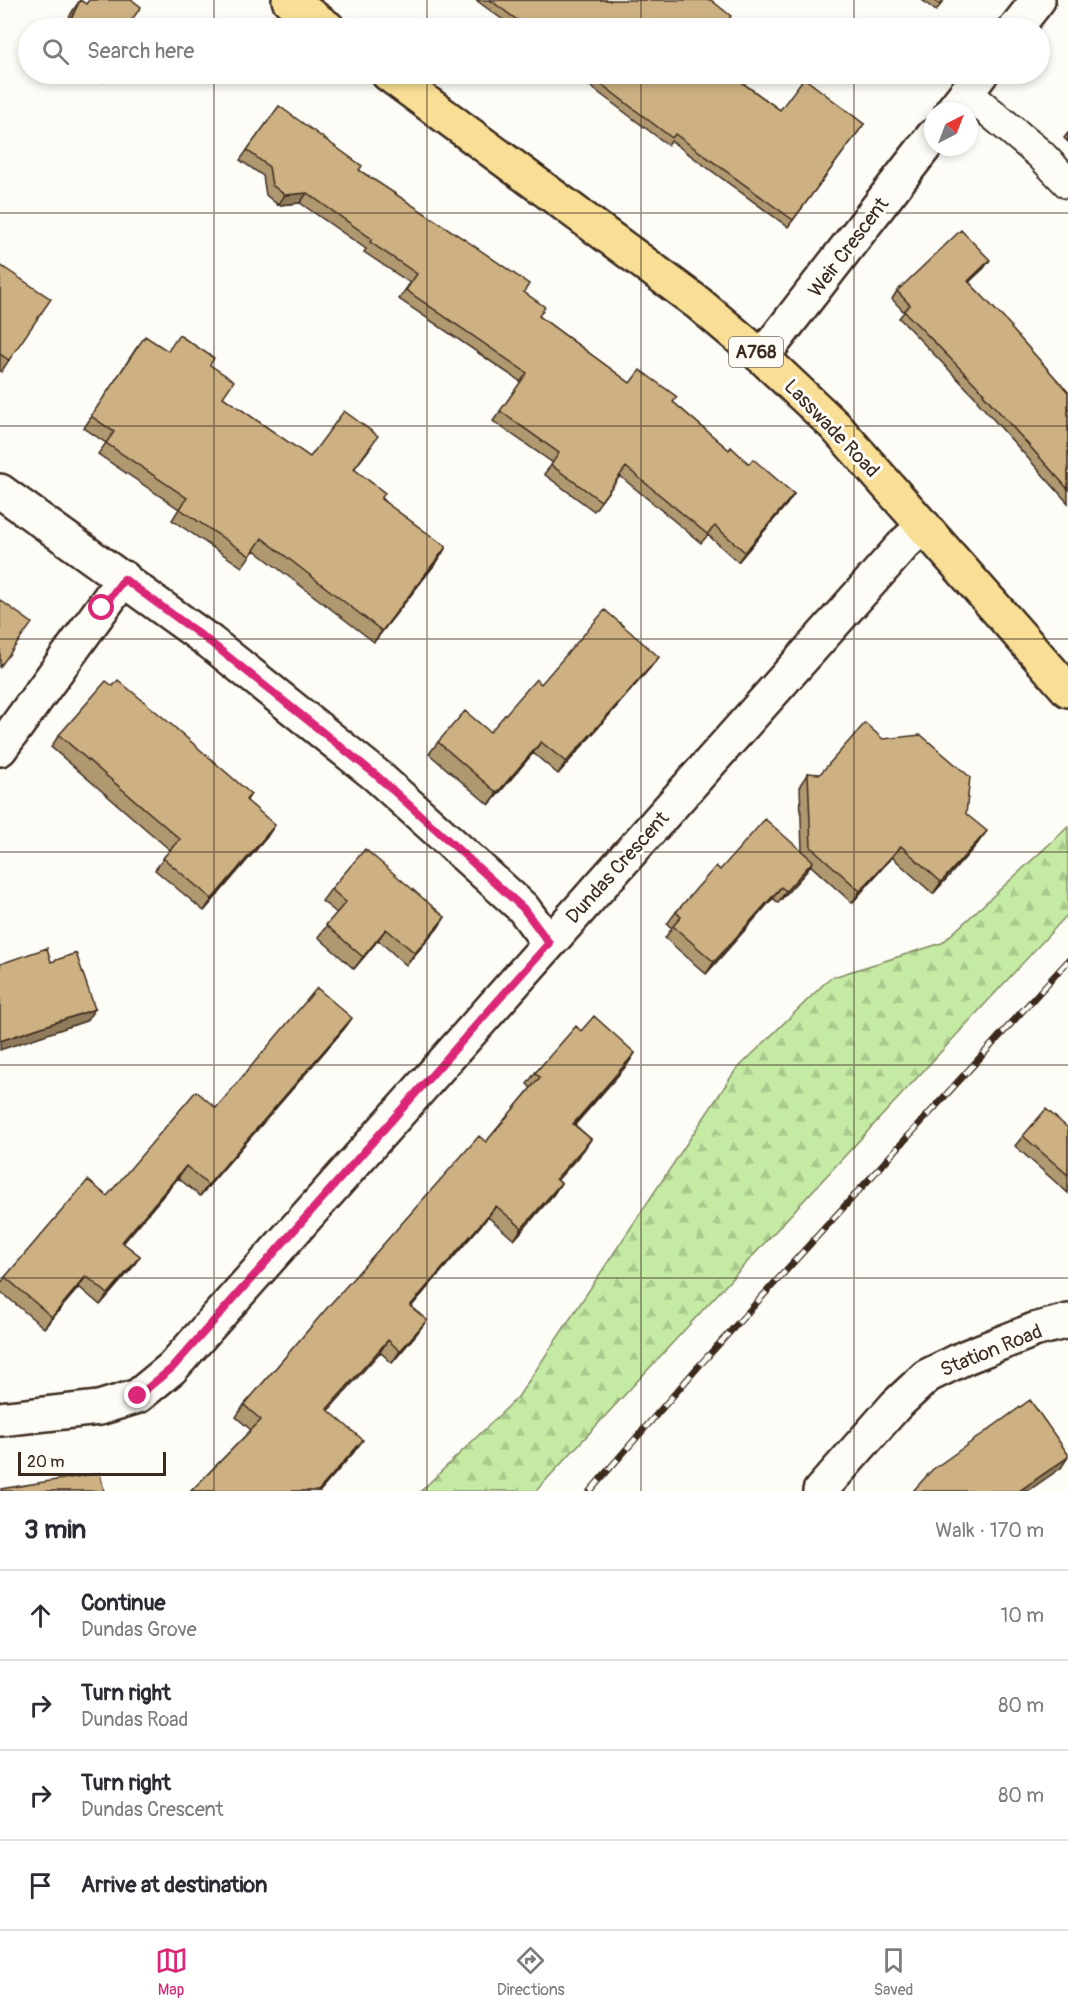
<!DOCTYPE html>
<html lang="en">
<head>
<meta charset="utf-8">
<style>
  :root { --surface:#fff; --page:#f7f7f7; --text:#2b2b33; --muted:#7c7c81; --line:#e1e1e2; --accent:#db2777 }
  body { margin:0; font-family:Pangolin,sans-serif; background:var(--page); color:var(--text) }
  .compass { position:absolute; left:924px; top:102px; width:54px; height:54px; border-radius:50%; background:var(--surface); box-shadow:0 3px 9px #0003; rotate:42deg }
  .scale { position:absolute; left:18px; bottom:15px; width:148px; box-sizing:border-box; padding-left:6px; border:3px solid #3b2a1e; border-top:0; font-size:16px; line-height:21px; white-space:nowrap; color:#3b2a1e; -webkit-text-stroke:4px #fdfcf7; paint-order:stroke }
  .stop { position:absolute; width:18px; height:18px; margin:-14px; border:4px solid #db2777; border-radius:50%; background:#fff }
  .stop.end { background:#db2777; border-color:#fff; box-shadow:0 2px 6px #0008 }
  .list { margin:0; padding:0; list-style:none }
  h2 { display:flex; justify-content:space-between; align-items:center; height:78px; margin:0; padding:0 24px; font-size:26px }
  h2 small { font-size:20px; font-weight:400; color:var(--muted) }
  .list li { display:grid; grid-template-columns:39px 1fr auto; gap:18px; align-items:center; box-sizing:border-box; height:90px; padding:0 24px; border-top:2px solid var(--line) }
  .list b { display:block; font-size:22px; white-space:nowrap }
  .list p { margin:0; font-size:20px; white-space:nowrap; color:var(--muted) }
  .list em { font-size:20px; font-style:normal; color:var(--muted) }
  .icon { flex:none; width:33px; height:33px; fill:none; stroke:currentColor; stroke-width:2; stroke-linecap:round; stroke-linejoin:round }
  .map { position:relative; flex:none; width:1068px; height:1491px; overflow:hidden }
  .search { position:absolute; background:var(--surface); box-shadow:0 3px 9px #0003; left:18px; right:18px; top:18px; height:66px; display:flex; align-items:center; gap:15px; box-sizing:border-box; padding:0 21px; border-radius:33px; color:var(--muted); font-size:22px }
  .sheet { height:438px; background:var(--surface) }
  nav { display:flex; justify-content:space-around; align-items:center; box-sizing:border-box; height:84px; border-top:2px solid var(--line); background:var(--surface); font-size:16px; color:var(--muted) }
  nav a { display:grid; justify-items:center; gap:3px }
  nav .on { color:var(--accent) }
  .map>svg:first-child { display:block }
</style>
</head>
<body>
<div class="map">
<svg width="1068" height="1491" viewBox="0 0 1068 1491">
  <defs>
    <pattern id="forest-firs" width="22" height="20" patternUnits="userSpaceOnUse" patternTransform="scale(1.5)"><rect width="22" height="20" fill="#c5eaa4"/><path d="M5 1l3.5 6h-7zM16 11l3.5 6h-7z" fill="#aac98d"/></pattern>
  </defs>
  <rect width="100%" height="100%" fill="#fdfcf7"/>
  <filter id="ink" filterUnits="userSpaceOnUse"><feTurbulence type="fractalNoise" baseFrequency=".0167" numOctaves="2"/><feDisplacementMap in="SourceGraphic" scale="12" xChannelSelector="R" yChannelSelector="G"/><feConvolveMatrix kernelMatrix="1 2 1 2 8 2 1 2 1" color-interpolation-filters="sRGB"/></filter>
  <g filter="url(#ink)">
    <path fill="url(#forest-firs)" stroke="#808a61" stroke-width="1.5" d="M1068,827V914L536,1491H421L518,1397L735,1071L830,978L942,943Z"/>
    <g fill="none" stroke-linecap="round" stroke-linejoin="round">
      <g stroke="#3b2a1e" stroke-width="34">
        <path id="lane" d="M966,92L1040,154L1068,183"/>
      </g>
      <g stroke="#3b2a1e" stroke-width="38">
        <path id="street" d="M1016,28L1038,0
          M952,111L981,74
          M762,357L933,136
          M0,491L210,642L376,775L523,908L549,943
          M0,749L124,578
          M0,1419L99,1408L138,1396L172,1368L905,543L924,526
          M820,1491L896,1405L927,1376L966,1357L1034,1330L1068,1321"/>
      </g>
      <g stroke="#3b2a1e" stroke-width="38">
        <path id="primary" d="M289,0L328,28
          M388,74L698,303L762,357L835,426L1068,690"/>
      </g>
      <use href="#lane" stroke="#fdfcf7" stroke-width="30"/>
      <use href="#street" stroke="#fdfcf7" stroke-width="33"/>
      <use href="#primary" stroke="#f9df96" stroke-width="33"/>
      <g stroke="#3b2a1e" stroke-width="7">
        <path id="rail" d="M590,1491L698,1367L1068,961"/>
      </g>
      <use href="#rail" stroke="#fdfcf7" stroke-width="4.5" stroke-dasharray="14" stroke-linecap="butt"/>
    </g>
    <path fill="#b09870" stroke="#3b2a1e" stroke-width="1.5" d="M80,0L86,4L126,28H64L72,12Z
      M476,0H609L722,28H514Z
      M922,0H944L936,11Z
      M89,74H110L104,82L92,74L91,75Z
      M574,74H730L780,110L864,124L788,227L671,141L668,145Z
      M279,106L359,170L524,292L539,316L630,383L673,402L729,450L794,494L787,504L738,562L708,535L701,543L620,476L594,511L544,474L553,463L493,421L521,382L399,299L410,283L364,252L366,249L300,203L278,205L266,195L263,176L240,160Z
      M1068,133V142L1064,138Z
      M0,265L9,360L1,372L0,371Z
      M984,268L969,282L1068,392V503L977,401L978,400L899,318L904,312L892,299L897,291Z
      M137,347L168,351L210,365L223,397L310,457L371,447L354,469L439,559L374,642L254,550L242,567L172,520L179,509L98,454L106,443L84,428Z
      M650,668L558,774L533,753L489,805L429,754L438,742L490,732L541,684Z
      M59,735L251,794L247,800L267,837L204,911L155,870L170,850L51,747Z
      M808,773L966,814L978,843L933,894L892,857L852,903L810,865L805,873L778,903L773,898L706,974L665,938L672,928L667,924L676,912L720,870L802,852L800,785Z
      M331,889L445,917L437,929L406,965L378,940L354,969L318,937L337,913L322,901Z
      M352,1018L344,1029L200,1196L178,1178L123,1243L140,1256L132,1268L100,1305L79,1287L44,1328L0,1291V1285L5,1277L107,1196L216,1108Z
      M581,1031L635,1053L627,1065L575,1125L591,1139L583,1151L557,1180L561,1183L553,1195L514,1240L488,1217L411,1307L418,1332L392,1363L380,1352L328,1410L354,1452L320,1491H191L251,1430L236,1417L244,1405L486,1142L531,1088L527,1084L535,1073Z
      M1068,1128V1193L1015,1146L1023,1136Z"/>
    <path fill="#907c5b" stroke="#3b2a1e" stroke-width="1.5" d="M307,193L300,203L278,205L285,195Z
      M990,260L984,268L963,288L968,281Z
      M794,494L787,504L738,562L745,552Z
      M446,547L439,559L374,642L382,631Z
      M659,657L650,668L558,774L566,762Z
      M541,742L533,753L489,805L497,793Z
      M275,825L267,837L204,911L212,899Z
      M987,831L978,843L933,894L941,882Z
      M901,846L892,857L852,903L860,891Z
      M813,861L805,873L778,903L786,891Z
      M781,887L773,898L706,974L714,962Z
      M445,917L437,929L406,965L415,953Z
      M386,929L378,940L354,969L363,957Z
      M95,1009L86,1021L0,1050V1041Z
      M352,1018L344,1029L200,1196L208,1185Z
      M635,1053L627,1065L565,1135L573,1124Z
      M591,1139L583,1151L548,1191L556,1179Z
      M186,1166L178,1178L115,1253L122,1242Z
      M561,1183L553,1195L514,1240L522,1228Z
      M496,1206L488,1217L402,1317L410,1306Z
      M140,1256L132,1268L100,1305L108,1294Z
      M86,1276L79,1287L44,1328L52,1317Z
      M427,1320L418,1332L392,1363L400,1351Z
      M388,1340L380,1352L319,1421L327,1409Z
      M363,1440L354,1452L320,1491H318Z
      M1068,1457L1061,1468L1028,1491H1019Z"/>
    <path fill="#cdb182" stroke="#3b2a1e" stroke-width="1.5" d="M80,0L86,4L89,0H132L141,7L126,28H67Z
      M490,0H609L610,1L611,0H711L731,16L721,28H528Z
      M934,0H944L940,5Z
      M588,74H730L780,110L804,78L864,124L793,220L675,134L672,138Z
      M279,106L362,166L359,170L467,241L529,284L524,292L545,307L539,316L630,383L640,370L677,397L673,402L729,450L731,447L749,464L753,459L794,494L745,552L715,526L707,534L626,467L601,501L551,465L559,453L500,411L527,373L406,290L417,274L370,242L372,239L307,193L285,195L272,185L269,167L247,150Z
      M961,230L990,260L968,281L1012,327L1011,328L1068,392V489L983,394L984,393L904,311L910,305L897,291Z
      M0,265L51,299L9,360L0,354Z
      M179,335L214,358L210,365L234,381L223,397L310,457L344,411L378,436L354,469L385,493L381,499L446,547L382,631L262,538L250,556L180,509L187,498L106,443L114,432L91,416L145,336L168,351Z
      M0,600L32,623L0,667Z
      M605,610L659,657L566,762L541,742L497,793L438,742L465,711L490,732L536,679L541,684Z
      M118,680L165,719L251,794L246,800L275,825L212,899L163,858L180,839L59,735L106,681L113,686Z
      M865,723L883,739L921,735L970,777L966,814L987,831L941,882L901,846L860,891L811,847L808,773L820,774Z
      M765,819L813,861L786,891L781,887L714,962L673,926L681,917L676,912L716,866L720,870Z
      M365,849L445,917L415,953L386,929L363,957L326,925L346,902L331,889Z
      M47,948L51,962L76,953L95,1009L0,1041V964Z
      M317,988L352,1018L208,1185L186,1166L122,1242L140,1256L108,1294L86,1276L52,1317L5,1277L88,1180L107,1196L196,1091L216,1108Z
      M594,1016L635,1053L573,1124L591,1139L556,1179L561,1183L522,1228L496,1206L410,1306L427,1320L400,1351L388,1340L327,1409L363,1440L318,1491H191L261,1420L244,1405L327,1308L479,1136L486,1142L540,1077L535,1073L576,1026L581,1031Z
      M1046,1109L1068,1128V1175L1023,1136Z
      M1030,1400L1068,1454V1457L1019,1491H913L932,1470Z
      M100,1473L104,1491H1V1489Z"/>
  </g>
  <g fill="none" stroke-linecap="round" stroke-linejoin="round" filter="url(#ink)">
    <path stroke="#db2777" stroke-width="8" d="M102,608L124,579L210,642L376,775L523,908L549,943L172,1368L138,1396"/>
  </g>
  <path fill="none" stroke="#3b2a1e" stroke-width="1.5" stroke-opacity="0.55" d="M214,0V28M427,0V28M641,0V28M854,0V28M214,74V1491M427,74V1491M641,74V1491M854,74V1491M0,213H1068M0,426H1068M0,639H1068M0,852H1068M0,1065H1068M0,1278H1068"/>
  <g text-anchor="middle" stroke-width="6" stroke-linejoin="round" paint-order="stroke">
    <rect fill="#fdfcf7" stroke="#75695f" stroke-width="1.5" x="729" y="337" width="54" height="30" rx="4.5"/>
    <g font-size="18" font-weight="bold" fill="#3b2a1e">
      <text x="756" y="358">A768</text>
    </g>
    <g font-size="20" fill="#3b2a1e" stroke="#fdfcf7">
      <text transform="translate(848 247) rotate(-53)" y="7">Weir Crescent</text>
      <text transform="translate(832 428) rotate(46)" y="7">Lasswade Road</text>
      <text transform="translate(617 867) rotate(-48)" y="7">Dundas Crescent</text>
      <text transform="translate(991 1350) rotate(-22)" y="7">Station Road</text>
    </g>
  </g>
</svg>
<svg class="compass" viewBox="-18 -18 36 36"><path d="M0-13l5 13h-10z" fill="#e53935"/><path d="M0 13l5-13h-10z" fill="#7c7c81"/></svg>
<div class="scale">20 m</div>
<div class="stop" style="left:102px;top:608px"></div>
<div class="stop end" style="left:138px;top:1396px"></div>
<div class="search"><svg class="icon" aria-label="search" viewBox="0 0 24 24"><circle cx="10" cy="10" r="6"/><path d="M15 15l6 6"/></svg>Search here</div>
</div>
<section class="sheet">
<h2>3 min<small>Walk · 170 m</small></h2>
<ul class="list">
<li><svg class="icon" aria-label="ahead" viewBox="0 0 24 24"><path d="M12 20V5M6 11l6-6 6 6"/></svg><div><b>Continue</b><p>Dundas Grove</p></div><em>10 m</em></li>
<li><svg class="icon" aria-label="right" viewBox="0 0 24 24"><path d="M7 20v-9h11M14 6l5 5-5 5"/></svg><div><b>Turn right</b><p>Dundas Road</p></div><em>80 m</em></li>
<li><svg class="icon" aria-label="right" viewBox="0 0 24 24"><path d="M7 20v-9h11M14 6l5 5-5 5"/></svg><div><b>Turn right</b><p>Dundas Crescent</p></div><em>80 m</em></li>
<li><svg class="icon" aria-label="arrive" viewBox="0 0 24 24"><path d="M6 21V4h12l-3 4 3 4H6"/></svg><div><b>Arrive at destination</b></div></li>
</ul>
</section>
<nav>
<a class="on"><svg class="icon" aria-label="map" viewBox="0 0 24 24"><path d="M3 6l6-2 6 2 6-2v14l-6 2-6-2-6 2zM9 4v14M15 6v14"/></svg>Map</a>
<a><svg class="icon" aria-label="directions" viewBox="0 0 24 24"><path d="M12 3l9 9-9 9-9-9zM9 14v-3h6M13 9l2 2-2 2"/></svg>Directions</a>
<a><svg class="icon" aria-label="saved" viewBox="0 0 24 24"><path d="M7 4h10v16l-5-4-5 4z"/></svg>Saved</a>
</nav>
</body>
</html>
